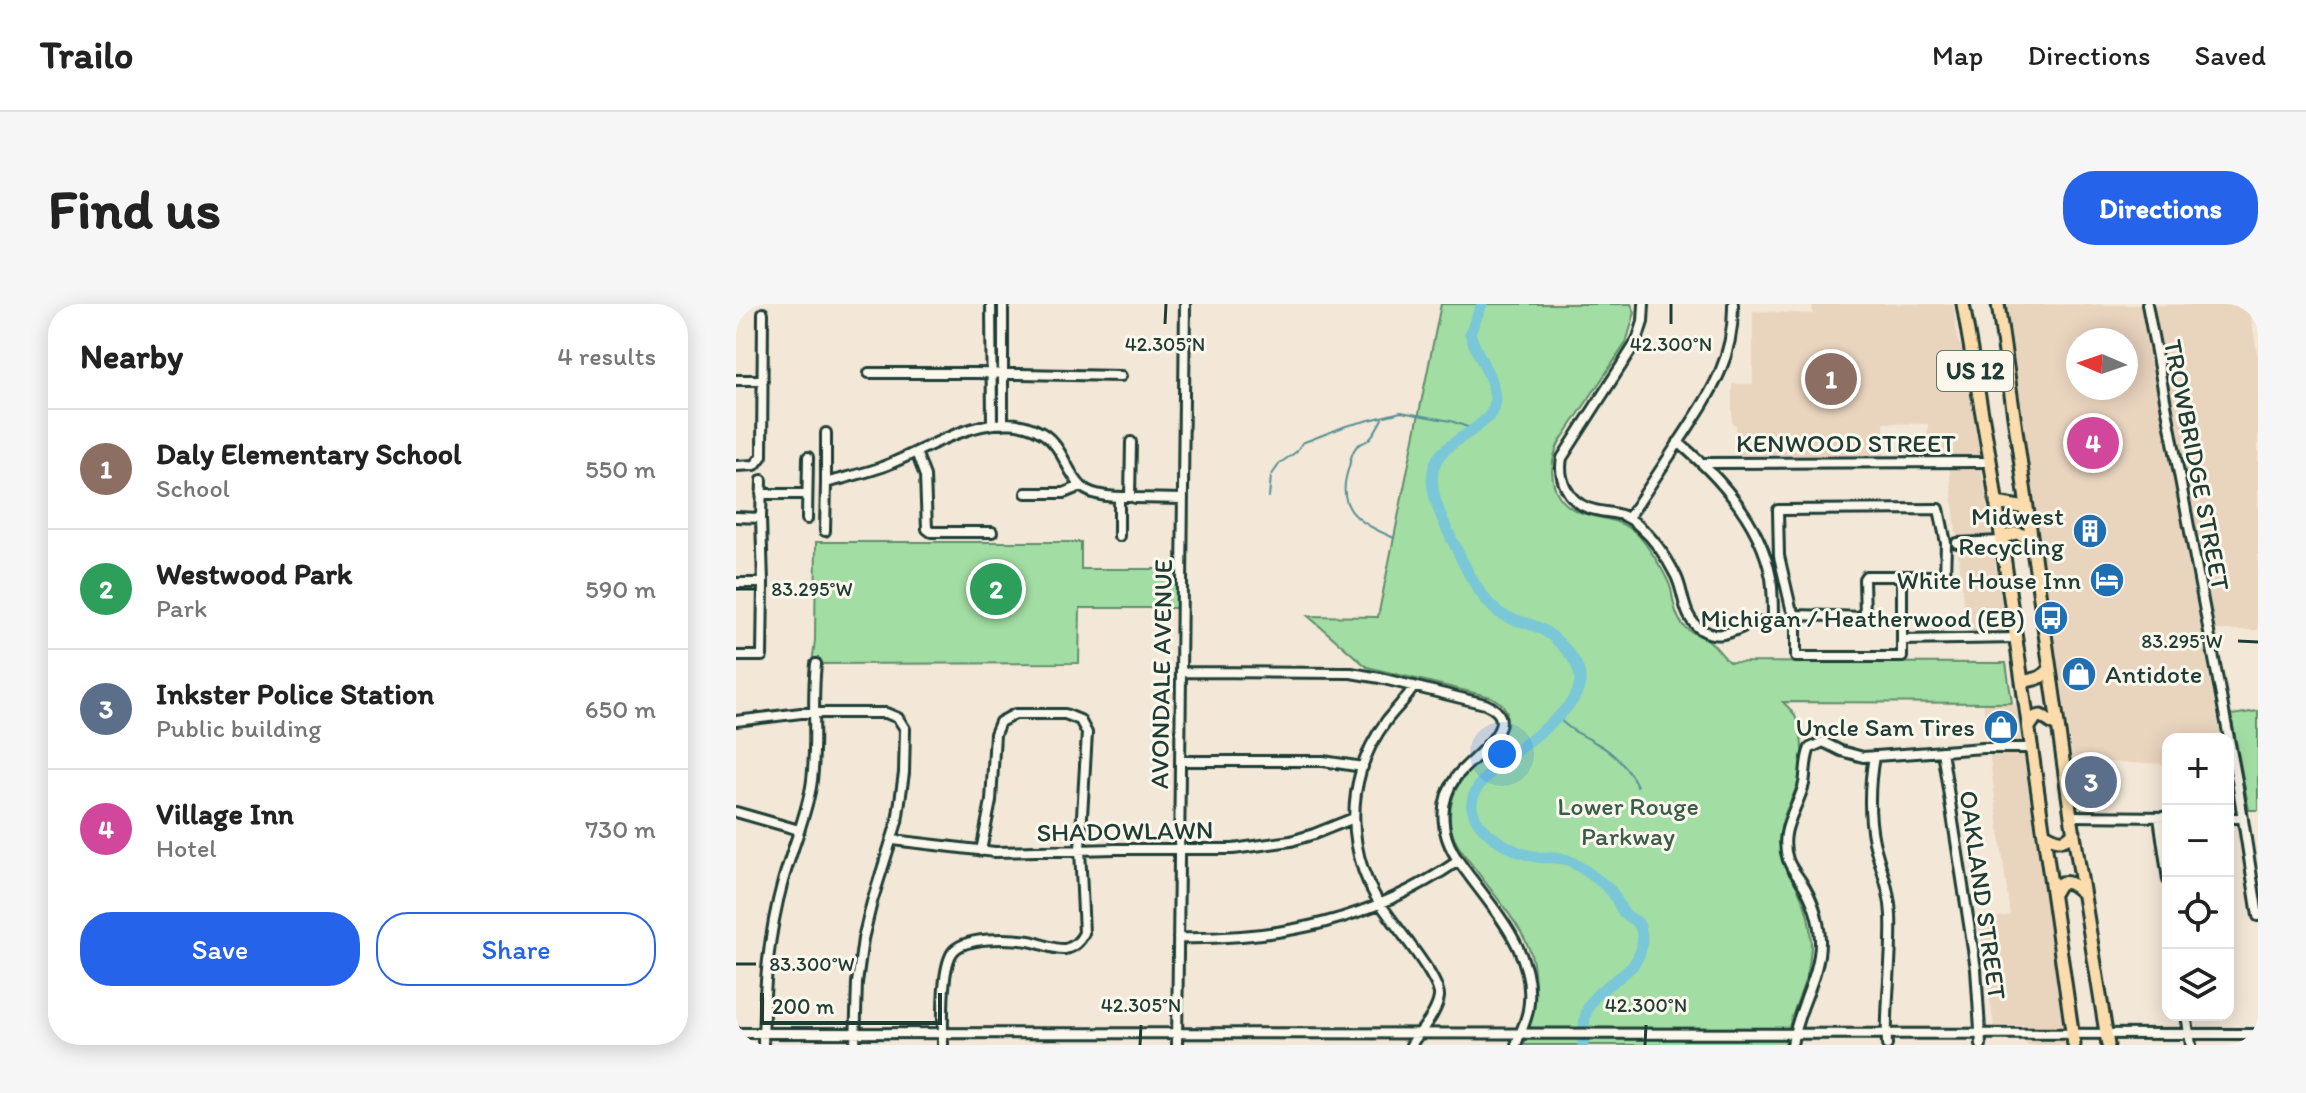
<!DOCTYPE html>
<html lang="en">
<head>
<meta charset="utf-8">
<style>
  :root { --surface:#fff; --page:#f6f6f6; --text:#222; --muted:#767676; --line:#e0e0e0; --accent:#2563eb }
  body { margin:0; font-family:Itim,sans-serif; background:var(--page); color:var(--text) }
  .controls { position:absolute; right:24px; bottom:24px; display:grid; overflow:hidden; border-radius:16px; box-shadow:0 4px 20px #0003 }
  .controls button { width:72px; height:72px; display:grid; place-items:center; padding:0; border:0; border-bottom:2px solid var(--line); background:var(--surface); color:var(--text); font:40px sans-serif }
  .compass { position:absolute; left:1330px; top:24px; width:72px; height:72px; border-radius:50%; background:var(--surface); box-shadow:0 4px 20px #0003; rotate:272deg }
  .scale { position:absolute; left:24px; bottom:20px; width:182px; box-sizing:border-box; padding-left:8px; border:4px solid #1f3d34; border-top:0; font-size:22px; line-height:28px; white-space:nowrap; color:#1f3d34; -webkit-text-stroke:6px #fbf7ec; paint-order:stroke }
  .you { position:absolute; left:766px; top:450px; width:28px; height:28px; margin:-20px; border:6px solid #fff; border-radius:50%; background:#1a73e8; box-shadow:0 0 0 12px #1a73e833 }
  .badge { display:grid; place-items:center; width:52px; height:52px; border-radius:50%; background:var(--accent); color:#fff; font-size:26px; font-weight:700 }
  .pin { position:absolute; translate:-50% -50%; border:4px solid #fff; box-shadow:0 2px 8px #0006 }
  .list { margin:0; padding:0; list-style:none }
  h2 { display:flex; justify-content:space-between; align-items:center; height:104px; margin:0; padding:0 32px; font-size:34px }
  h2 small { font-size:26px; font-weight:400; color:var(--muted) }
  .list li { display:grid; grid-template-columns:52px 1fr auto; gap:24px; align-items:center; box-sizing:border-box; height:120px; padding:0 32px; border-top:2px solid var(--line) }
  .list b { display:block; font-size:30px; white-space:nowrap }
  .list p { margin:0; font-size:26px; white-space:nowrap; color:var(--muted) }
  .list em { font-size:26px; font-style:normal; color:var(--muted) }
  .actions { display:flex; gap:16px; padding:24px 32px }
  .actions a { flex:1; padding:18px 0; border:2px solid var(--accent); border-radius:32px; text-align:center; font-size:28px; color:var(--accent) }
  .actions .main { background:var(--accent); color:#fff }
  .icon { flex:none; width:44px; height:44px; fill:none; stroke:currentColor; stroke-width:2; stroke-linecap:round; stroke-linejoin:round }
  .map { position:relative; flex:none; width:1522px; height:741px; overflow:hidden; border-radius:32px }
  header { display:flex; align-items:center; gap:48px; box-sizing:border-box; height:112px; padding:0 40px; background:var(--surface); border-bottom:2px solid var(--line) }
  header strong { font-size:38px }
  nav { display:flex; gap:44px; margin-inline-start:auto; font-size:28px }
  .intro { display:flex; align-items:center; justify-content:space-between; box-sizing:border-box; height:192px; padding:0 48px }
  h1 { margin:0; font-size:56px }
  .button { padding:20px 36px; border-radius:32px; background:var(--accent); color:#fff; font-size:28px; font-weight:700 }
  main { display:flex; gap:48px; padding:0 48px }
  aside { flex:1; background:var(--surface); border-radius:32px; box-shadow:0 4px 20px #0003 }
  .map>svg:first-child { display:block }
</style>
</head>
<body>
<header>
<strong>Trailo</strong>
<nav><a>Map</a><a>Directions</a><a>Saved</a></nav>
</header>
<div class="intro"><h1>Find us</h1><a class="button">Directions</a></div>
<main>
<aside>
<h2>Nearby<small>4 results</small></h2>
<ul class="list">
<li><span class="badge" style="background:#8d6e63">1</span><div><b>Daly Elementary School</b><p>School</p></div><em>550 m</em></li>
<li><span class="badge" style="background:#2e9e5b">2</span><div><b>Westwood Park</b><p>Park</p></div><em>590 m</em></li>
<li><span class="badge" style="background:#5c6f8a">3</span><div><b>Inkster Police Station</b><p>Public building</p></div><em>650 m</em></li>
<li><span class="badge" style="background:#d1479c">4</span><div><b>Village Inn</b><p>Hotel</p></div><em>730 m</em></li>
</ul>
<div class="actions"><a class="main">Save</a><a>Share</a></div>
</aside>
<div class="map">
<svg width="1522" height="741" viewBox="0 0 1522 741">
  <rect width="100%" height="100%" fill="#f3e7d7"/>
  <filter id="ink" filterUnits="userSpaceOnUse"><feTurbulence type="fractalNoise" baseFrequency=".0125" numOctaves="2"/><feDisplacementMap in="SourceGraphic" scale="16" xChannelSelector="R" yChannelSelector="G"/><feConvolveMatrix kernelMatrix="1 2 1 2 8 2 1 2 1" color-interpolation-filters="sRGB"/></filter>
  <g filter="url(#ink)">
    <path fill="#e9d4be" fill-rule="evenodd" d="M1076,0H1217L1222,37L1229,52L1270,331H1231L1212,152L1191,151L1192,120L1148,119V151H999L1000,120H996V80H1017V7L1077,10Z
      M1269,0L1405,1L1485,435H1432V460L1337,457ZM1342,36H1390V84H1342Z
      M1418,1H1513L1522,54V326H1478Z
      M1247,399H1276L1280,402L1330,741H1291L1287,721L1258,722L1242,617L1274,611Z"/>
    <path fill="#a2dda3" stroke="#608d6c" stroke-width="2" d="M705,0H895L899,8L890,39L823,139C815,155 813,177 823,192C841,219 876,208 899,228C910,238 931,271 935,285C937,295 938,306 943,315C949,328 961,329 972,336C979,341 986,351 993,358L1270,359L1276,399L1047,398C1051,402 1057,407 1059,412C1068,431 1068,459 1062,479C1056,496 1045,512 1044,531C1042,559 1052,564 1063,587C1073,608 1077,630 1074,653C1071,684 1053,709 1049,741H788C797,712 803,680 795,650C787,623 754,586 737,562C725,547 714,534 714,513C714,474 741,464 762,437C768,429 769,418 771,408L766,400L755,393L631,363L572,312L642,313Z
      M80,238H345V265H440V304H344L343,359L76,360L79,336Z
      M1522,407V506H1513L1495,411Z"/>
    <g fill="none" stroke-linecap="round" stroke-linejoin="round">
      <path stroke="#559096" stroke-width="2" d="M646,115C642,122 638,131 632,136C627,140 626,138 621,142C614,149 615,158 612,166C599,206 624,219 658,234
        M533,193L535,172L544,159L560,148L566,139L610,122L665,108L715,117L737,125
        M822,413C833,427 846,430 860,439C877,448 893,465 901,482"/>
      <path stroke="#79c7d7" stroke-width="11" d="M746,0L734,29C740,52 759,73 759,97C758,111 747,118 738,125C727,133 713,140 704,151C683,177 710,223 722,248C732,269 744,293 762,308C774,317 789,317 801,323C819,331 846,357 844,378C839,422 731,464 736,503C740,529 778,549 801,553C813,555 825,552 836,558C849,566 865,577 875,587C880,593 883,602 887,608C891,613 898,615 902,619C905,623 906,632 906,636C906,671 868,675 854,700C846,713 849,727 847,741"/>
      <g stroke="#1f3d34" stroke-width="14">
        <path id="minor" d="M255,0L256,120
          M908,0L907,18L901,37L826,154C822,174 831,196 852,204C872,211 885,205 903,222C918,235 931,254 940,272C949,290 946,314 966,326C983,336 996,327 1012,321C1020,318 1028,318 1037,317C1037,303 1037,288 1035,274C1025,219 984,173 942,138
          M1411,0L1501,477L1522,612
          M133,69H239L385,72
          M0,76H27
          M267,120V0
          M90,129V179C107,174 126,170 143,164C190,148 256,98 306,129C327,142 330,168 346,183C358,193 379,193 394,193L395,138
          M180,148L189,172L191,225L195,228H256
          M968,159L1254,158
          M0,162L19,161L26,152L27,9
          M290,189H328L345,182
          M25,190H71
          M383,193V232
          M399,194L447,195
          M1203,205L1210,239L1209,272H1130L1128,275L1129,313L1060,311L1055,304L1043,252L1042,206Z
          M0,213L25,214L27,279L26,352H0
          M893,213C910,188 927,162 944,136C974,90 998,57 997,0
          M25,214L26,176
          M71,215L72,153
          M89,227L90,179
          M1221,239L1265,237
          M1166,272V336
          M0,279H27
          M1060,311V353H1166V336L1280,334
          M445,368L615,369L644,374L749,400C793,418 733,455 720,473C710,487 706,504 708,520C710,542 723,558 735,574C764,613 801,654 792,706C790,718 784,729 780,741
          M0,417L65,409H150L162,414L169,425L168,469L161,518L136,598L127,635L121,679L119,741
          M1206,447L1240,665L1245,741
          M1138,452C1133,481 1132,509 1138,538C1144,563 1154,585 1155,611C1157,654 1149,698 1151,741
          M444,457H587L627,463
          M0,508L63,526
          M1335,512L1432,513
          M1423,513L1432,576
          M1492,514H1507
          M157,536L259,548L380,545H497L555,537L578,530L618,514
          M442,634C545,636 636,616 722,557
          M1450,711L1455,741
          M0,729L1522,730
          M27,741C28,685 32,631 47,577C56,545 69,515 75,483C82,442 75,401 80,360
          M207,741C207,719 205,667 216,649C227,632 275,634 293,637C305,639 317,646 329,645C339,643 344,637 348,629L344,545L351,429L344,416L329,410H279L264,418L259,430L255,497L245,547
          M441,741L449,0
          M675,741C684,727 701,710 703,693C705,674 650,612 638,590C621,560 615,523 620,489C624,463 635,437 651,416C660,404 671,395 678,382
          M1056,741C1061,704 1085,673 1084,635C1083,614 1076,594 1065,577C1060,570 1055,564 1052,556C1042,526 1061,507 1068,480C1070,468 1069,455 1074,444L1087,438L1105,447L1127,453L1247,444H1297"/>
      </g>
      <g stroke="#1f3d34" stroke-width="17">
        <path id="major" d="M1227,0L1256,168L1338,741
          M1262,0L1335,512L1372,741
          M1260,199L1290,204
          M1265,237C1277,227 1282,227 1295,236
          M1286,378C1298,375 1306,375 1314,365
          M1293,423L1300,413L1305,412L1322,423
          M1309,530C1320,537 1329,540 1338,528
          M1317,590L1323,580C1333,575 1339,583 1347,589"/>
      </g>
      <use href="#minor" stroke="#fbf7ec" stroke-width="8"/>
      <use href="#major" stroke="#fcdcac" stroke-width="11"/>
      <g stroke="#1f3d34" stroke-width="5">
        <path id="rail" d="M1521,0L1522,5"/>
      </g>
      <use href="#rail" stroke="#fbf7ec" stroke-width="2" stroke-dasharray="6" stroke-linecap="butt"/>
    </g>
  </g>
  <path fill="none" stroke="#1f3d34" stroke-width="3" d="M429,20L430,0M935,20V0M0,285H20M1502,337L1522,338M0,660H20M404,741L405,721M909,741L910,721"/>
  <defs>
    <g id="building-disc" transform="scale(1.8)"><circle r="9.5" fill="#1f6fb2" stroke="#fbf7ec"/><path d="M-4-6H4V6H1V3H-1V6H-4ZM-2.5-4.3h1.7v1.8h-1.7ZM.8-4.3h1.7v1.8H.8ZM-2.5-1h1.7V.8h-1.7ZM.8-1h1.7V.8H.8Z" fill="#fff"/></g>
    <g id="hotel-disc" transform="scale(1.8)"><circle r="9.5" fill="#1f6fb2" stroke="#fbf7ec"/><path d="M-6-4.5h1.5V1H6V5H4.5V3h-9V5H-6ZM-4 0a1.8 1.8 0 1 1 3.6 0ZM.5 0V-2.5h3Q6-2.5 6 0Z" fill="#fff"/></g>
    <g id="bus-disc" transform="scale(1.8)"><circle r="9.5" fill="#1f6fb2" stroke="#fbf7ec"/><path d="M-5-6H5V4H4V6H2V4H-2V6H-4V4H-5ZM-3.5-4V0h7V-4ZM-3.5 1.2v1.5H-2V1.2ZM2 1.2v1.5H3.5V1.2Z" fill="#fff"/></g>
    <g id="shop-disc" transform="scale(1.8)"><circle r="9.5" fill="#1f6fb2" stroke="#fbf7ec"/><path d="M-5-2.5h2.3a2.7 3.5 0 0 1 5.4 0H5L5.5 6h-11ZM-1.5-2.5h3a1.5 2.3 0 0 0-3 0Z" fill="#fff"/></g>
  </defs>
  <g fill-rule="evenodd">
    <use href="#building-disc" x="1354" y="227"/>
    <use href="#hotel-disc" x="1371" y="276"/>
    <use href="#bus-disc" x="1315" y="314"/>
    <use href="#shop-disc" x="1343" y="370"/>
    <use href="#shop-disc" x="1265" y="423"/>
  </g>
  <g text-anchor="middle" stroke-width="6" stroke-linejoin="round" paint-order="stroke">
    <rect fill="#fbf7ec" stroke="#61756b" stroke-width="2" x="1201" y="47" width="76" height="40" rx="6"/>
    <g font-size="24" font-weight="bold" fill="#1f3d34">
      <text x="1239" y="75">US 12</text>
    </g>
    <g font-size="26" fill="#1f3d34" stroke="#fbf7ec">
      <text x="1110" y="148">KENWOOD STREET</text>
      <text transform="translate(1461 161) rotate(79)" y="9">TROWBRIDGE STREET</text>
      <text transform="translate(425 370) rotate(-89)" y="9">AVONDALE AVENUE</text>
      <text transform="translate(389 527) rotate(-1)" y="9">SHADOWLAWN</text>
      <text transform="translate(1247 591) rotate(82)" y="9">OAKLAND STREET</text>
    </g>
    <g font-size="26" fill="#1f3d34" stroke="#fbf7ec" text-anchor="end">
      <text x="1328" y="221">Midwest<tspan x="1328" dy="30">Recycling</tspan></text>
      <text x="1345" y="285">White House Inn</text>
      <text x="1289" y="323">Michigan / Heatherwood (EB)</text>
      <text x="1369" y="379" text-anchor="start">Antidote</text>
      <text x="1239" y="432">Uncle Sam Tires</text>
    </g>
    <g font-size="26" fill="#395d4a" stroke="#fbf7ec">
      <text x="892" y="511">Lower Rouge<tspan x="892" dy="30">Parkway</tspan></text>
    </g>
  </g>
  <g font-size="20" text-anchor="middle" fill="#1f3d34" stroke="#fbf7ec" stroke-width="6" stroke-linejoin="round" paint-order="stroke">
    <text x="429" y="47">42.305°N</text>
    <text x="935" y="47">42.300°N</text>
    <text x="76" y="292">83.295°W</text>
    <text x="1446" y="344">83.295°W</text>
    <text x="76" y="667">83.300°W</text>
    <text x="405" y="708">42.305°N</text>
    <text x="910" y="708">42.300°N</text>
  </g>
</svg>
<div class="controls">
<button>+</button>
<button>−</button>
<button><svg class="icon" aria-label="locate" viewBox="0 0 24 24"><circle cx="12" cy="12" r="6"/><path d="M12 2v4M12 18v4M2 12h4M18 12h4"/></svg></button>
<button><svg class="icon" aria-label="layers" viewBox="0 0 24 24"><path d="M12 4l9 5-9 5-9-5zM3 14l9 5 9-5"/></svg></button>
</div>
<svg class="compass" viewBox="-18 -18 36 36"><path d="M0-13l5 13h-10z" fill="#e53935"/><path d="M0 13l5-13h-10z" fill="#767676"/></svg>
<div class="scale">200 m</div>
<div class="you"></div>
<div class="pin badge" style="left:1095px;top:75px;background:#8d6e63">1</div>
<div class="pin badge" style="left:260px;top:285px;background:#2e9e5b">2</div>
<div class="pin badge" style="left:1355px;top:478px;background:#5c6f8a">3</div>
<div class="pin badge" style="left:1357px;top:139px;background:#d1479c">4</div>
</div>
</main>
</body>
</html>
